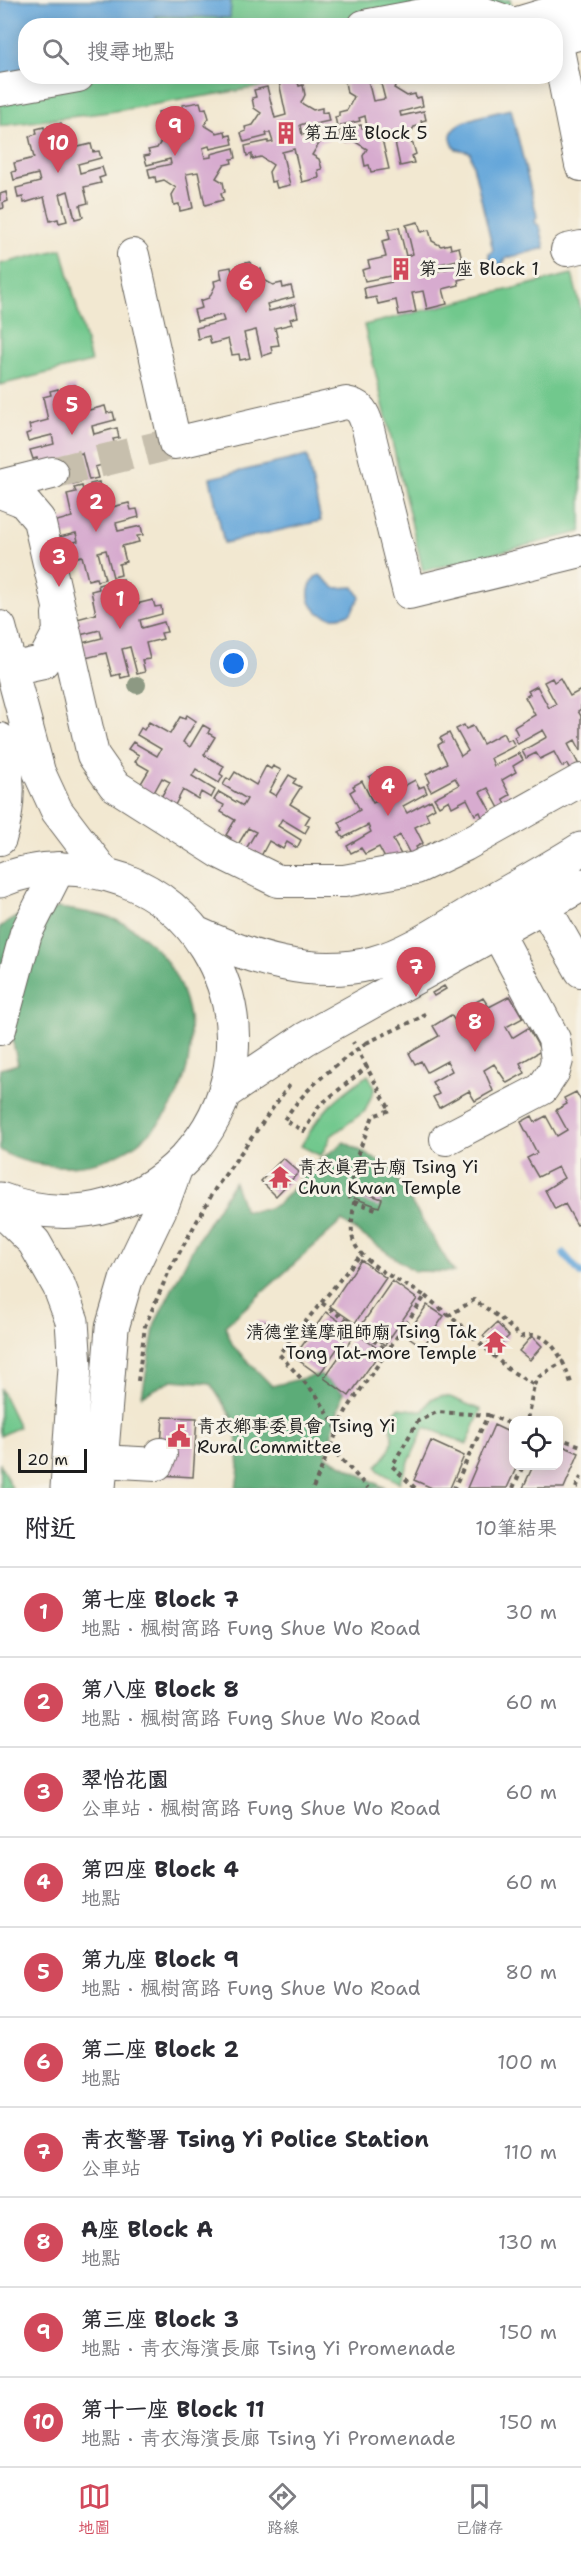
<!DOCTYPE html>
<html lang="zh-TW">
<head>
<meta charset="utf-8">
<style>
  :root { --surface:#fff; --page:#f2f2f3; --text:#2b2b33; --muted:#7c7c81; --line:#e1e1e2; --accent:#d1495b }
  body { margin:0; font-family:"Shantell Sans","LXGW WenKai TC",sans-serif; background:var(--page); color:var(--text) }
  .controls { position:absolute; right:18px; bottom:18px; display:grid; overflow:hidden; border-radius:12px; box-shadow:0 3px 15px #0003 }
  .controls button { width:54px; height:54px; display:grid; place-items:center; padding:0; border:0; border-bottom:2px solid var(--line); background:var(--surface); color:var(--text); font:30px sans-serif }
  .scale { position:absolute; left:18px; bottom:15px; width:69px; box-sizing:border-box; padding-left:6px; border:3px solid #1c1c1c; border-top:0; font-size:16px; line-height:21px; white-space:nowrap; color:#1c1c1c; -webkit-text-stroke:4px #f7f3e8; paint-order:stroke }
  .you { position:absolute; left:234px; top:664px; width:21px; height:21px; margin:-15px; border:4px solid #fff; border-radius:50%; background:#1a73e8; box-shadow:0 0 0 9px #1a73e833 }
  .badge { display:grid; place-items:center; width:39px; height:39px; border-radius:50%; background:var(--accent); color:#fff; font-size:20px; font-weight:700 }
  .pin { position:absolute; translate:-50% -50px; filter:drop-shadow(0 2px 3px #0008) }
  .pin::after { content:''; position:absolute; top:32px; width:21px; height:18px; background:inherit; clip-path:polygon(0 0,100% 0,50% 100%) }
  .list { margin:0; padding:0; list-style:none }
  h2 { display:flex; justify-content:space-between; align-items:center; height:78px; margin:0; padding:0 24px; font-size:26px }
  h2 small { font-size:20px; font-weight:400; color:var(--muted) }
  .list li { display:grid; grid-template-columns:39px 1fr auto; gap:18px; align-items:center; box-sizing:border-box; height:90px; padding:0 24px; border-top:2px solid var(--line) }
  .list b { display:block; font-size:22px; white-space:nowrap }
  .list p { margin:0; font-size:20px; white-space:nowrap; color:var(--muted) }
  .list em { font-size:20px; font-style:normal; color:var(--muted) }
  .icon { flex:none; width:33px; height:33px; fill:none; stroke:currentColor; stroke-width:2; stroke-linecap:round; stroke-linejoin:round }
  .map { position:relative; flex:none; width:581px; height:1488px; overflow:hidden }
  .search { position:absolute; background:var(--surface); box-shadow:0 3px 15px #0003; left:18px; right:18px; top:18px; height:66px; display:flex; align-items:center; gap:15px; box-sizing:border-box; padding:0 21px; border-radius:24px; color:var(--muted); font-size:22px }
  .sheet { height:978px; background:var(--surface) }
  nav { display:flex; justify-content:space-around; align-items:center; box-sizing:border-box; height:84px; border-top:2px solid var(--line); background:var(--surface); font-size:16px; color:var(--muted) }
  nav a { display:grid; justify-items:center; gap:3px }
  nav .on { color:var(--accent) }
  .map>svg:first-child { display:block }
</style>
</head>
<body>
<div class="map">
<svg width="581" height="1488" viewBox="0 0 581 1488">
  <rect width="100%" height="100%" fill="#f7f3e8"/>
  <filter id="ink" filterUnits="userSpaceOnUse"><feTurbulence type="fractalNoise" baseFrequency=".0167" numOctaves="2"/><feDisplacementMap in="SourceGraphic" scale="12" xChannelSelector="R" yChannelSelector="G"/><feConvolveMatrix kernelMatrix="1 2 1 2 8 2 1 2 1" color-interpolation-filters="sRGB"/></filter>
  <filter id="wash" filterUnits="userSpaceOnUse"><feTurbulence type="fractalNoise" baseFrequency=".008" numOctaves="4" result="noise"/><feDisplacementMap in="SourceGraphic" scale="24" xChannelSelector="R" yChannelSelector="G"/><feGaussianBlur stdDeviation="1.35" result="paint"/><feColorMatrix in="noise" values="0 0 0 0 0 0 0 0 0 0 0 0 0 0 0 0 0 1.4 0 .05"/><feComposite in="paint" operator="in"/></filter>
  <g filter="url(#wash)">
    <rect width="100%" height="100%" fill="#f2e8d1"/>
    <path fill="#71c88d" stroke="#467254" stroke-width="1.5" d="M231,0H510L515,25L158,26L156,16L230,18Z
      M26,76L320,77L109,112L0,126V78Z
      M62,249L91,362L0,385V264Z
      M572,274L581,310V532L423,571L364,325Z
      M368,1075L375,1088L365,1111L331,1136L321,1156L301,1146C322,1110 335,1098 368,1075Z
      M0,1388L19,1427L0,1436Z
      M441,1396L450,1397L481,1410L467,1444L425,1427L399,1483L379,1471L377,1466C384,1458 393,1449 392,1437C391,1421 385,1421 399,1408L423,1411L431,1399Z
      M0,1463L12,1488H0Z"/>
    <path fill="#5cac78" stroke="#3c644a" stroke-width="1.5" d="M58,908C87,912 117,915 140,934C233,1007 190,1160 70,1166C47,1167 19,1163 0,1150V1069L18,1064L12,1039L0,1042V927L16,917Z
      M344,1142L389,1166L454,1272L414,1271L342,1221L225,1326L233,1346L272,1386L320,1374L343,1392L326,1456L385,1488H236L239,1468L235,1422L210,1383L172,1380L142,1396L155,1323L195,1244L234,1182L244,1210C280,1215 286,1194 307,1171C318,1160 332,1152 344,1142Z"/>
    <path fill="#66a7da" stroke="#41627b" stroke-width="1.5" d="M0,0H231L230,18L156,16L158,25L26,26L25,73L0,78Z
      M511,109L537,216L535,222L540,227L545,248L507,258L502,264L495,265L489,260V254L493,250L470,152L456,149C433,120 494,114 511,109Z
      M307,456L321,521L224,543L210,478Z
      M320,575L335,588L354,587L360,597L351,613C324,627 296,603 315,577Z"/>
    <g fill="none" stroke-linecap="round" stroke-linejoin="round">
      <path stroke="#66a7da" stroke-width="7" d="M564,1254L581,1274"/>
    </g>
    <g id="blocks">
      <path fill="#d7abcf" d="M348,76H367L373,101L385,99L379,76H397L398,81L394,88L407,96L415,94L416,98L421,97L423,106L400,112L401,116L424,111L426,120L421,121L422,125L414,127L406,140L413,144L416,154L412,156L414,163L400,166L393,132L381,135L389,169L371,172L369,165L365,166L363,156L367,149L354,141L346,143L345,139L340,140L338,131L361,125L362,128L367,127L365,116L359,118L360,121L337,126L335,117L339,116V112L347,110L354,97L347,93L345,82L349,81Z
        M297,79L299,86L303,85L305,95L301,103L313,110L322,108V113L327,112L329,121L306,126V123L300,125L302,135L308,134L307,131L330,126L333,135L327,136L329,140L320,142L312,155L319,159L322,169L318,170L319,178L302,182L294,149L282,152L290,185L277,188L275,181L271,182L269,172L273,165L261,157L252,159V154L247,156L245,146L268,141V143L273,142L270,133H266L267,136L244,142L241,133L246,131L245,127L253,125L261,113L254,108L252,98L256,97L254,90L267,87L275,118L286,115L279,82Z
        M200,102L202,109L206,108L209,118L204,125L217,133L225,131L226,136L231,135L233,144L210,149L209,146L203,148L205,158L211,157V154L234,148L236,158L231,159L232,163L224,165L216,178L223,182L225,192L221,193L223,200L205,205L198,172L186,174L193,208L180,211L179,204L174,205L172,195L176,188L164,180L156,182L155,177L150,178L148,169L171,164L170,159L147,165L144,156L150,155L148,150L157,148L165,135L158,131L155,121L159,120L158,112L171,110L178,140L189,138L182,105Z
        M61,123L63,134L71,132L74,148L91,144L93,152L99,151L101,158L78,164L80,173L102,167L105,176L99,178L101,183L84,187L88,203L80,205L83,217L75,219L68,191L60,194L67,221L59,223L58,219L50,221L44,197L24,203L23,197L18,198L16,188L40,182L38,174L14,180L12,172L16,171L14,163L34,158L29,136L37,134L36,129L44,127L50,154L58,152L52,126Z
        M6,192L8,201L3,203L4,208L0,209V194Z
        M418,222L421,232L429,230L432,241L441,246L450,244L451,249L459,247L462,259L435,265L437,271L463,265L466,278L458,280L459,285L443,289L447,304L427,309L423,291L412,293L416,312L399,315L396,300L378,304L376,297L366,299L364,288L392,282L390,276L365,281L362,270L370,268L368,261L386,257L382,241L390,239L388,230L399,227L406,256L413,254L406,225Z
        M250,262L253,271L261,269L264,280L273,285L282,283L283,288L291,286L294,297L267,304L269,311L295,304L298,317L290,319L292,324L275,328L279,345L271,346L272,353L262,356L256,330L244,333L250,358L240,360L239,354L232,355L228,339L211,344L209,336L198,339L196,328L224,321L222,315L197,321L194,310L202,308L200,301L209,298L215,286L214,281L222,279L220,269L231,267L238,295L245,293L238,265Z
        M75,385L77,396L85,394L89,410L105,406L107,413L113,412L115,420L92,426L94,434L117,428L119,438L113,439L115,445L98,449L102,465L95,467L98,478L89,480L82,453L74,455L81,482L73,484L72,480L64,482L38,464L37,458L33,459L30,450L54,444L52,435L28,441L26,434L31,432L29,425L48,420L43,397L51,395L50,391L58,389L65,416L72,414L66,387Z
        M99,482L101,493L109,491L112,507L129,503L131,510L137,509L139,517L116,523L118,531L141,526L143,535L137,536L139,542L122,546L126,562L119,564L121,575L113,577L106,550L98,552L105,579L97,581L96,578L88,580L82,556L62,561L54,547L78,541L76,533L52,539L53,522L72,517L67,494L76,492L74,488L82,486L89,513L96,511L90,484Z
        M123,579L125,590L132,588L136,604L153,600L155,607L161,606L162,614L140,620L142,628L164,622L167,632L161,633L163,639L146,643L150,659L142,660L145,672L137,674L130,647L122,649L129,676L121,678L120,674L112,676L106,653L86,658L78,644L102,638L100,630L76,636L77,619L96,614L91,591L99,589L98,585L106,583L112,610L120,608L114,581Z
        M552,678L554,682L560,678L570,696L581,690V709L578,711L581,716V751L575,740L568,744L579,765L570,769L567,764L562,767L554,752L540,759L536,753L526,758L522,751L547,737L543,730L518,744L514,737L518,735L514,727L535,715L525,697L530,694L528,691L537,686L549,708L556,704L544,682Z
        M187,715L196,721L183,742L190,747L203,725L210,729L208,733L215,737L204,755L224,766L220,774L223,776L219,783L196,769L192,776L215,790L211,798L201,792L198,799L183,790L175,805L158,802L170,782L162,778L151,798L140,785L149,770L135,762L139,755L128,749L133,742L157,756L161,749L137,735L141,728L144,730L149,722L170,734L180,717L185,719Z
        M464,725L466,729L473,726L483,744L503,733L507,741L511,739L515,746L491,758L494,766L519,753L523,760L513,766L516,772L502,780L510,795L503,799L506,804L499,808L488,788L480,792L491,812L482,817L480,812L475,815L467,799L452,807L449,800L439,806L434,798L459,785L455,778L431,791L427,784L430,782L426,774L447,763L438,745L443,742L440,738L449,733L461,756L468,751L456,729Z
        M266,766L271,769L273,766L281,770L269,792L276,796L289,775L296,779L293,783L301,787L290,804L310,816L305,824L309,826L305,833L282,819L278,826L301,840L297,848L287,842L283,849L269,841L261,856L254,851L251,856L244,852L256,832L248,828L236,848L228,843L231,838L226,835L235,820L221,812L224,805L214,800L219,792L243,806L247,799L223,785L227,778L230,780L235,772L256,785Z
        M376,773L378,777L385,773L395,791L415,780L419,788L424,786L427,793L403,806L407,813L431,800L435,808L426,813L429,820L415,827L423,843L416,847L419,852L411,856L400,835L393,840L404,860L387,862L379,847L365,854L361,848L351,853L347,846L371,832L368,825L343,838L339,832L343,830L339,822L360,810L350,792L355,789L353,786L362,781L373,803L381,799L369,777Z
        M444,986L446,989L434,996L432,993Z
        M510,996L523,1018L506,1027L512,1038L528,1028L541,1051L520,1063L525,1073L507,1083L494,1064L484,1070L493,1091L475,1101L469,1091L439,1108L433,1097L439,1094L432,1082L452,1071L447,1061L427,1072L421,1061L415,1064L409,1053L439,1036L433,1026L451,1015L464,1034L474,1029L465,1008L483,998L489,1007Z
        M576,1092L581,1101V1223L577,1225L565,1204L555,1209L545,1190L564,1178L558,1167L538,1177L527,1158L537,1153L521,1122L532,1116L535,1122L546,1116L557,1136L567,1130L556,1110L567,1104L564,1098Z
        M283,1158L299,1172L276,1196L261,1181Z
        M357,1190L382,1199L379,1207L354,1198Z
        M361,1260L386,1278L355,1323L330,1306Z
        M392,1281L417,1299L385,1345L360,1327Z
        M427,1305L444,1316L423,1347L406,1335Z
        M326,1312L351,1329L319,1375L294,1357Z
        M256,1321L266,1322L265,1335L254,1334Z
        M497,1323L509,1336L495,1349L483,1336Z
        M356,1333L381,1351L349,1396L324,1378Z
        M532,1336L542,1346L530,1360L519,1351Z
        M163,1417L197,1418L193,1477L159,1475Z
        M494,1425L513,1434V1466H517L507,1488H467Z
        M431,1441L464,1456L450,1488H432L414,1480Z
        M558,1444L579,1453L564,1488H523L533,1466H558Z"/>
    </g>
  </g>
  <g filter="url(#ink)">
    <use href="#blocks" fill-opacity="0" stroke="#67635b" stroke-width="1.5"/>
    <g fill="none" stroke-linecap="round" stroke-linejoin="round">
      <path stroke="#c7bfad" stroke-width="32" stroke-dasharray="32 16" stroke-linecap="butt" d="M52,473L175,443"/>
      <g stroke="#67635b" stroke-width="34">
        <path id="minor" d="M364,26L465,7L514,24L581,4
          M581,33L563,38L558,50L581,165
          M0,90L78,76
          M567,250L581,247
          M133,255L175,443L346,403C358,405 362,410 366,421L409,593L581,551
          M0,486L52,473
          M0,492L23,501L39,520L93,755L114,785L221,853L278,881H344L416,868L465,845L581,780
          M0,627L39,772L57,811L104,873
          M10,669L43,662L59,632L58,614
          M0,739C10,772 10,807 0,839
          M544,906L581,971
          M0,1029L26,933L59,868
          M446,1139L542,1089L554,1071L557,1060L554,1039L497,932
          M101,1461L157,1464L161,1454"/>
      </g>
      <g stroke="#67635b" stroke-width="35">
        <path id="major" d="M0,881C39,864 84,866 124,880C158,893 187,917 206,948C292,1089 155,1259 0,1199
          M196,933C250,958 313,979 373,963C409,953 442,930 474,911C510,891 546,871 581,849
          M226,1092L305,1039L581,885
          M0,1209L34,1242L59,1286L72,1321L75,1367L67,1488
          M99,1488L112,1328L126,1280L163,1203L175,1170"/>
      </g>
      <path stroke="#67635b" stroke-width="4" stroke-dasharray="4.5 4.5" stroke-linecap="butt" d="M366,1043L424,1016L422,1012
        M354,1202L379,1210
        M425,1296L457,1322L508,1369L534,1385L527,1420
        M322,1303L388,1351
        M448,1316L474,1300L499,1317L521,1337C549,1326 564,1361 571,1383
        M138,1381L145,1326L169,1271L215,1189L290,1084
        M534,1385L539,1377L564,1361
        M488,1415L514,1425
        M337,1429L317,1396L279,1354L362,1253
        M558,1438L581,1446
        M330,1447L368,1488
        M313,1488L346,1411L425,1296C404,1283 371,1269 357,1248C348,1235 353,1216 354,1202L349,1198L355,1161L373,1116L390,1110L353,1042
        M415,1488L392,1466L418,1421L437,1412L488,1415L454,1488
        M513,1488L523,1466
        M576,1488L581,1477"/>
      <use href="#minor" stroke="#fff" stroke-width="32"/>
      <use href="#major" stroke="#fff" stroke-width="33"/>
      <path stroke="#67635b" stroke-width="4" stroke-dasharray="4.5 4.5" stroke-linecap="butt" d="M366,1043C335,1065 305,1088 284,1120L304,1131L319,1106L368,1066"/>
    </g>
    <circle fill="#8d9983" cx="137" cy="685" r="9"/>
  </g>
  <defs>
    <g id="building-bare" transform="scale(1.8)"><path d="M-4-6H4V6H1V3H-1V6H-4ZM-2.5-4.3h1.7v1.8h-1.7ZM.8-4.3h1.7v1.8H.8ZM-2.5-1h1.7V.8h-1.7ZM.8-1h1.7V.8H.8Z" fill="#d1495b" stroke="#f7f3e8" stroke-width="2.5" paint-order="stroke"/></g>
    <g id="temple-bare" transform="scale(1.8)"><path d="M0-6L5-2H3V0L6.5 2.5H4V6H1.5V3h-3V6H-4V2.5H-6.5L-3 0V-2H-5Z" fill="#d1495b" stroke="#f7f3e8" stroke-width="2.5" paint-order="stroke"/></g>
    <g id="civic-bare" transform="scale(1.8)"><path d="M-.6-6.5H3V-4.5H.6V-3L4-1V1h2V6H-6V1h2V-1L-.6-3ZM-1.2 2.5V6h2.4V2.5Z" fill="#d1495b" stroke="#f7f3e8" stroke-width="2.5" paint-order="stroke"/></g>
  </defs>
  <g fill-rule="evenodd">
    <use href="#building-bare" x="286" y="133"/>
    <use href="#building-bare" x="401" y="269"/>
    <use href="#temple-bare" x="280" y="1177"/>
    <use href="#temple-bare" x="495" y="1342"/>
    <use href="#civic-bare" x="179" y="1436"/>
  </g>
  <g text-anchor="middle" stroke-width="6" stroke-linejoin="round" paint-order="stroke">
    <g font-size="18" fill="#1c1c1c" stroke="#f7f3e8" text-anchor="start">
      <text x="304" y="139">第五座 Block 5</text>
      <text x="419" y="275">第一座 Block 1</text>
      <text x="298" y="1173">青衣真君古廟 Tsing Yi<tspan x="298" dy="21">Chun Kwan Temple</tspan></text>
      <text x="477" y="1338" text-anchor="end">清德堂達摩祖師廟 Tsing Tak<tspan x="477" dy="21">Tong Tat-more Temple</tspan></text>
      <text x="197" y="1432">青衣鄉事委員會 Tsing Yi<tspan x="197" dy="21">Rural Committee</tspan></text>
    </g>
  </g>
</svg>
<div class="controls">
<button><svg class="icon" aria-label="locate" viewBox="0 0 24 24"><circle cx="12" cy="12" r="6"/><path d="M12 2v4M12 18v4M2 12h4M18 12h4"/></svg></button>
</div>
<div class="scale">20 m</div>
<div class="you"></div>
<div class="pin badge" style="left:120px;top:629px">1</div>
<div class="pin badge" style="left:96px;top:532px">2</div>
<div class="pin badge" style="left:59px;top:587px">3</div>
<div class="pin badge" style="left:388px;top:816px">4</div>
<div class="pin badge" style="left:72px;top:435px">5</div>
<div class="pin badge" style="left:246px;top:313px">6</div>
<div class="pin badge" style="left:416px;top:997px">7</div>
<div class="pin badge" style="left:475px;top:1052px">8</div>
<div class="pin badge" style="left:175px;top:156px">9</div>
<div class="pin badge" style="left:58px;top:173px">10</div>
<div class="search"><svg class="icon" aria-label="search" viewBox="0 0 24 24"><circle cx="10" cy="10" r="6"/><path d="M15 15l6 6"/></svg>搜尋地點</div>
</div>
<section class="sheet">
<h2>附近<small>10筆結果</small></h2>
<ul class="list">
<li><span class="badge">1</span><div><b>第七座 Block 7</b><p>地點 · 楓樹窩路 Fung Shue Wo Road</p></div><em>30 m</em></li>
<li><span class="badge">2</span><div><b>第八座 Block 8</b><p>地點 · 楓樹窩路 Fung Shue Wo Road</p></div><em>60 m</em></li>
<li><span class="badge">3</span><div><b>翠怡花園</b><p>公車站 · 楓樹窩路 Fung Shue Wo Road</p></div><em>60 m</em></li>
<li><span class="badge">4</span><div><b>第四座 Block 4</b><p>地點</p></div><em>60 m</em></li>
<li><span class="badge">5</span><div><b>第九座 Block 9</b><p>地點 · 楓樹窩路 Fung Shue Wo Road</p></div><em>80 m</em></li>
<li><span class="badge">6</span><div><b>第二座 Block 2</b><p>地點</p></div><em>100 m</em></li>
<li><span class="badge">7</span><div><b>青衣警署 Tsing Yi Police Station</b><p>公車站</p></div><em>110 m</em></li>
<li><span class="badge">8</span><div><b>A座 Block A</b><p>地點</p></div><em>130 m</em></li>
<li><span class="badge">9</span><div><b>第三座 Block 3</b><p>地點 · 青衣海濱長廊 Tsing Yi Promenade</p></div><em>150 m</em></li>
<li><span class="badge">10</span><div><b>第十一座 Block 11</b><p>地點 · 青衣海濱長廊 Tsing Yi Promenade</p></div><em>150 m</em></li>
</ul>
</section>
<nav>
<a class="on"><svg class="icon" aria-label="map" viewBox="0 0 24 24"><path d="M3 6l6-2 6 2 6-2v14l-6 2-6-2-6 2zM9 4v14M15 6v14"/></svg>地圖</a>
<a><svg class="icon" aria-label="directions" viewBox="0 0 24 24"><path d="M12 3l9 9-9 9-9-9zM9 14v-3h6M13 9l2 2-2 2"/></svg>路線</a>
<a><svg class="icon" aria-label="saved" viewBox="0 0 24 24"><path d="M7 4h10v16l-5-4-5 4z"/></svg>已儲存</a>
</nav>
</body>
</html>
